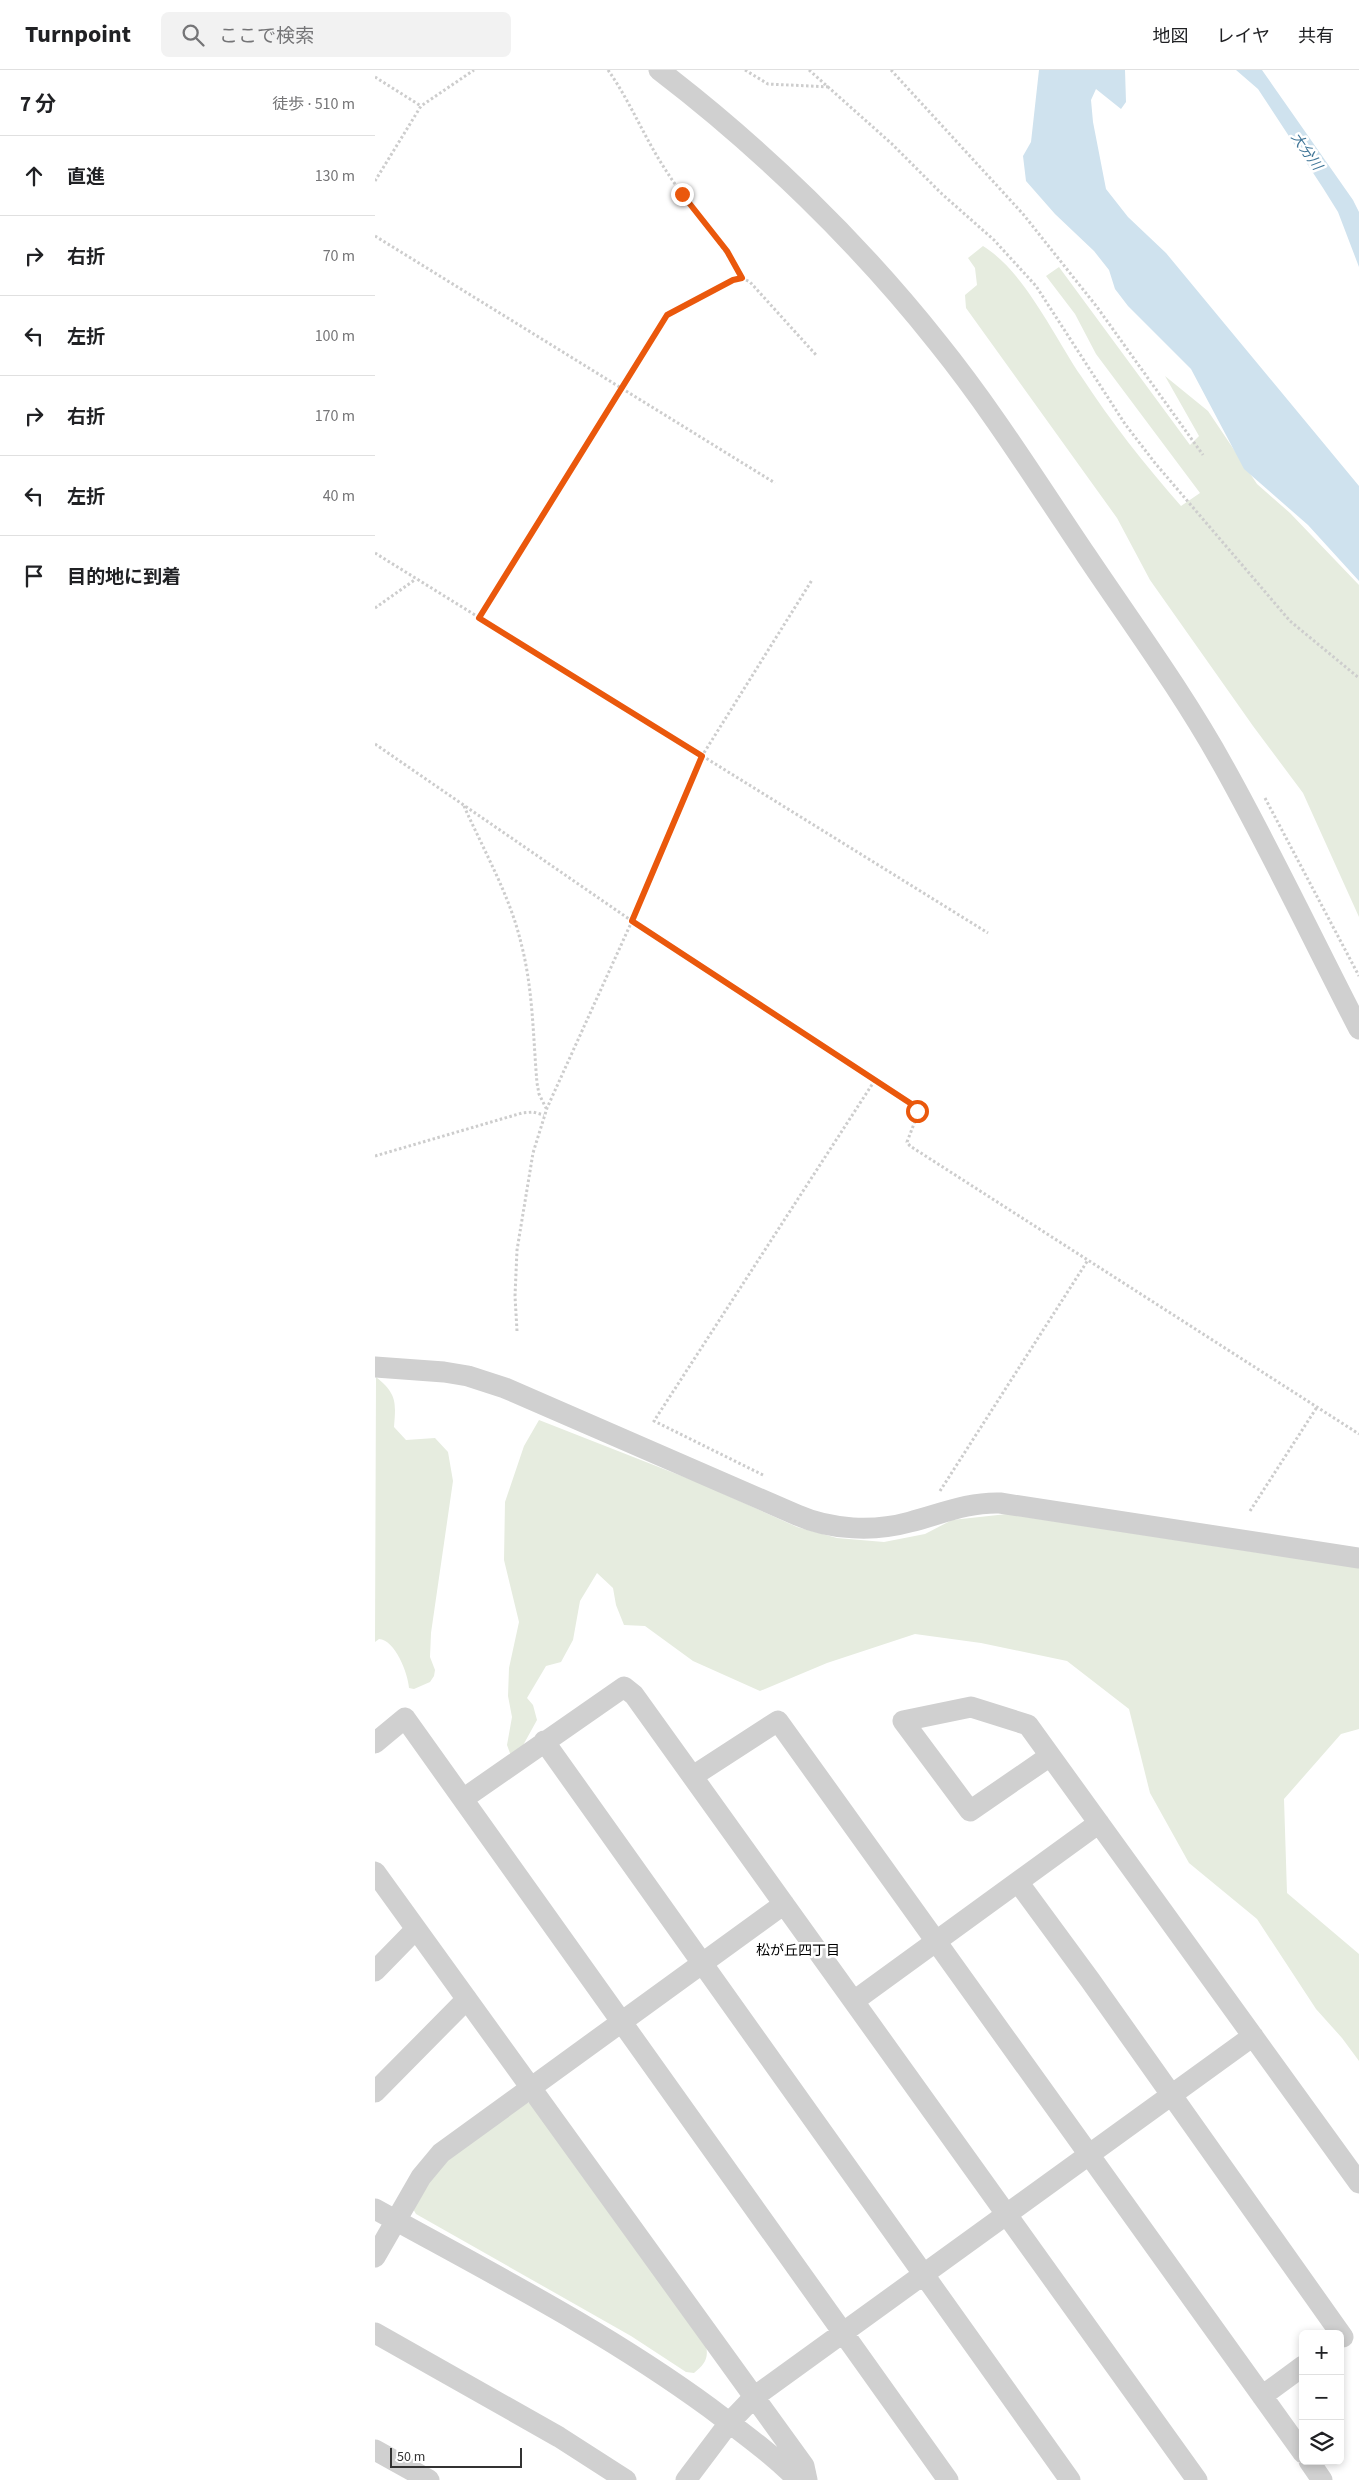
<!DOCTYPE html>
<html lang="ja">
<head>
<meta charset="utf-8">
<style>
  :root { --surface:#fff; --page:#f2f2f2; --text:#202124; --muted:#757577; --line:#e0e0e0 }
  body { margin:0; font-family:"Source Sans 3","Noto Sans JP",sans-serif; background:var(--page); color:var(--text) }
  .controls { position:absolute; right:15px; bottom:15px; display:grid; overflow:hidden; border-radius:8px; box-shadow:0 2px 8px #0003 }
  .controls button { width:45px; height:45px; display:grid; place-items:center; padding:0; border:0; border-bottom:1px solid var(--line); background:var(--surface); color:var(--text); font:25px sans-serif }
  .scale { position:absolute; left:15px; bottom:12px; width:132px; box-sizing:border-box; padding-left:5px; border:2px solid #333; border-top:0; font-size:14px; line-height:18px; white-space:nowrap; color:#333; -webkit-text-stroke:4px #fff; paint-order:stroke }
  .stop { position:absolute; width:15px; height:15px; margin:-11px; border:4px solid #ea580c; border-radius:50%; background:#fff }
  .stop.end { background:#ea580c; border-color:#fff; box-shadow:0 1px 5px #0008 }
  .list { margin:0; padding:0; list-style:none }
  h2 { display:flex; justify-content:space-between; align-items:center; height:65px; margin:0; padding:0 20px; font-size:21px }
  h2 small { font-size:16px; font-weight:400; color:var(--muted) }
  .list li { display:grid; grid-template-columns:32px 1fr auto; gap:15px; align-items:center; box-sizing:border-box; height:80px; padding:0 20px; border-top:1px solid var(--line) }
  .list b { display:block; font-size:19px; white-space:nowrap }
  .list em { font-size:16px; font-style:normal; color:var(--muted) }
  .icon { flex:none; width:28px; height:28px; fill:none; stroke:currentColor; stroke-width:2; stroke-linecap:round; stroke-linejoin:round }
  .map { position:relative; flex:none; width:984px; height:2410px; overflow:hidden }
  header { display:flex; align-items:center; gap:30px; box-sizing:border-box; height:70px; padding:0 25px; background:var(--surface); border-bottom:1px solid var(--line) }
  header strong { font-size:24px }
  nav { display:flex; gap:28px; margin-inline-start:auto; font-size:18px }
  .search { width:350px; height:45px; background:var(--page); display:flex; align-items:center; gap:12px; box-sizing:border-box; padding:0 18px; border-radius:8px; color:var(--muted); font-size:19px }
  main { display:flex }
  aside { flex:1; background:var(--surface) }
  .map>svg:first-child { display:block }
</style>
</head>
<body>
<header>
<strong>Turnpoint</strong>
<div class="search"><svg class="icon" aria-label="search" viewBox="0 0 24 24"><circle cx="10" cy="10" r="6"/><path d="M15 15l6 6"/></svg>ここで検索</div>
<nav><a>地図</a><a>レイヤ</a><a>共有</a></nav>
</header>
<main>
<aside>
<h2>7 分<small>徒歩 · 510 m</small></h2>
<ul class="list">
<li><svg class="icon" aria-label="ahead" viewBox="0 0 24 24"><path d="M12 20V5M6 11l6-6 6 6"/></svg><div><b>直進</b></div><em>130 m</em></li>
<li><svg class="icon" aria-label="right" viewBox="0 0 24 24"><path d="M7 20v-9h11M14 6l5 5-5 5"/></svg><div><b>右折</b></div><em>70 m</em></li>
<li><svg class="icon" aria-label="left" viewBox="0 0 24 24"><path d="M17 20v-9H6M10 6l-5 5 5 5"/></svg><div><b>左折</b></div><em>100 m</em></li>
<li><svg class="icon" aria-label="right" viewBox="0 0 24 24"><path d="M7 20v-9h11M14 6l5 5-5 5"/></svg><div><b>右折</b></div><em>170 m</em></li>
<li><svg class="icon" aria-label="left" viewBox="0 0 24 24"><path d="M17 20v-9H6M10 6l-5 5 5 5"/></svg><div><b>左折</b></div><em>40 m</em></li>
<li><svg class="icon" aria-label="arrive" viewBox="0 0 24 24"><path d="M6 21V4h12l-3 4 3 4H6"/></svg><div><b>目的地に到着</b></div></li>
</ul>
</aside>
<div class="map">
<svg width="984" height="2410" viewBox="0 0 984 2410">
  <rect width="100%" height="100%" fill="#fff"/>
  <path fill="#e6ecdf" d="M608,176C649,201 679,266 706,306C736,352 770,395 806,436L825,423L721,284L700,244L671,206L684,197L815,375L824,366L790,306L833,341L882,414L915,443L984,515V847L928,723L878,656L775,510L742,448L591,238L590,225L602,215L600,198L593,188Z
    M1,1307C22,1324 21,1332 19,1357L31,1370L60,1368L73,1382L78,1411L56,1563L55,1587L60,1600L59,1606L55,1612L39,1619L34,1618C33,1603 20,1570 4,1569L0,1572Z
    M164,1350L327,1414L422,1457L462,1468L509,1472L550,1464L577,1450L632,1444L984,1498V1659L966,1664L909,1729L912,1823L984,1884V1991L967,1968L941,1939L882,1849L814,1793L775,1723L754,1639L692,1591L606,1573L540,1564L452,1593L385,1621L318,1591L270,1556L249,1555L241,1535L238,1518L222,1503L205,1531L198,1570L186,1592L171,1596L152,1628L158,1635L162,1650L146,1679L136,1686L132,1675L137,1647L133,1626L134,1598L144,1552L129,1490L130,1432L149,1376Z
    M147,2033H155L331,2276C334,2289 329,2295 319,2303L311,2302L256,2266L41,2144L38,2139L61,2098Z"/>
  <path fill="#cfe2ee" d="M664,0H750L751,32L746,39L721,19L716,30L718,52L731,119L753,147L791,183L984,416V511L933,455L869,399L816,299L753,236L740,219L734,200L719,181L680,144L651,111L648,86L656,72Z
    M861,0H887L978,130L984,142V197L963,142L948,118L883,19Z"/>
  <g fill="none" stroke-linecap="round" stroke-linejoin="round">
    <path stroke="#cdcdcd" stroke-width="3" stroke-dasharray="2.5 2.5" stroke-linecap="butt" d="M233,0C255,31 269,67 290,99C314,137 345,169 367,208
      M370,0L393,14L455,17
      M434,0L517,74L567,124L619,170L661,216L750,354L780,393L915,551L984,608
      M516,0L648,144L722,237L828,385
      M0,7L46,36
      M0,111L46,36L99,0
      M0,166L400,413
      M0,483L613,863
      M0,538L41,509
      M104,548L292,245L358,210L367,208L375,212L442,286
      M0,674L257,851L538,1035L542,1046L532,1072L535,1076L984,1364
      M890,728L984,906
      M89,736C109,781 135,826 146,873C158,918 158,966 162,1013L164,1024L171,1038
      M0,1086L147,1043L158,1042L169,1045
      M142,1261L140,1226L142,1180L158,1083L172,1038L257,851L327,686L437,510
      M388,1405L279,1351L500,1010
      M565,1421L713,1190
      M875,1441L942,1337"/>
    <path stroke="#d0d0d0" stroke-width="21" d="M284,0C386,78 484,173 563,273C617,340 663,414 711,485C758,555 808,623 849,697C897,783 939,872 984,959
      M0,1297L69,1302L93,1306L130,1318L422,1445C456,1460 499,1462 535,1452C566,1444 593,1432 625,1433L984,1488
      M169,1671L695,2410
      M0,1673L30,1648L573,2410
      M675,1686L595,1741L528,1651L596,1637L653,1655L984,2113
      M318,1706L403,1651L928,2383
      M88,1729L249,1617L259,1625L822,2410
      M0,1802L429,2396L432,2410
      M643,1812L715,1910L968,2267
      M0,1901L41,1859
      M479,1931L724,1753
      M0,2022L92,1929
      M0,2139C114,2202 230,2261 335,2338C365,2361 396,2383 423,2410
      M0,2187L46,2107L66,2083L409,1834
      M0,2263L184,2367L251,2410
      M887,2326L928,2296
      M0,2380L54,2410
      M934,2391L947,2410
      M311,2410L354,2353L379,2327L878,1966"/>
  </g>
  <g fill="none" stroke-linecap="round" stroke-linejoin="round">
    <path stroke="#ea580c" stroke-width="6" d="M307,124L352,181L367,208L358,210L292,245L104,548L327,686L257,851L538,1035L542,1041"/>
  </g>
  <g text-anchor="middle" stroke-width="5" stroke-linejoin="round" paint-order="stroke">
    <g font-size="14" font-style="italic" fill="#3f7597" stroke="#fff">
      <text transform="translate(932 81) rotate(55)" y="5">大分川</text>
    </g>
    <g font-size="14" fill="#000" stroke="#fff">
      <text x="423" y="1885">松が丘四丁目</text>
    </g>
  </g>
</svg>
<div class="controls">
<button>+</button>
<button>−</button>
<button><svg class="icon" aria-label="layers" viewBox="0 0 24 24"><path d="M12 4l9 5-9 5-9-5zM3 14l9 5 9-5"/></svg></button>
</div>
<div class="scale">50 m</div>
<div class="stop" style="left:542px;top:1041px"></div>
<div class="stop end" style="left:307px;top:124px"></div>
</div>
</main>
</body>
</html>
